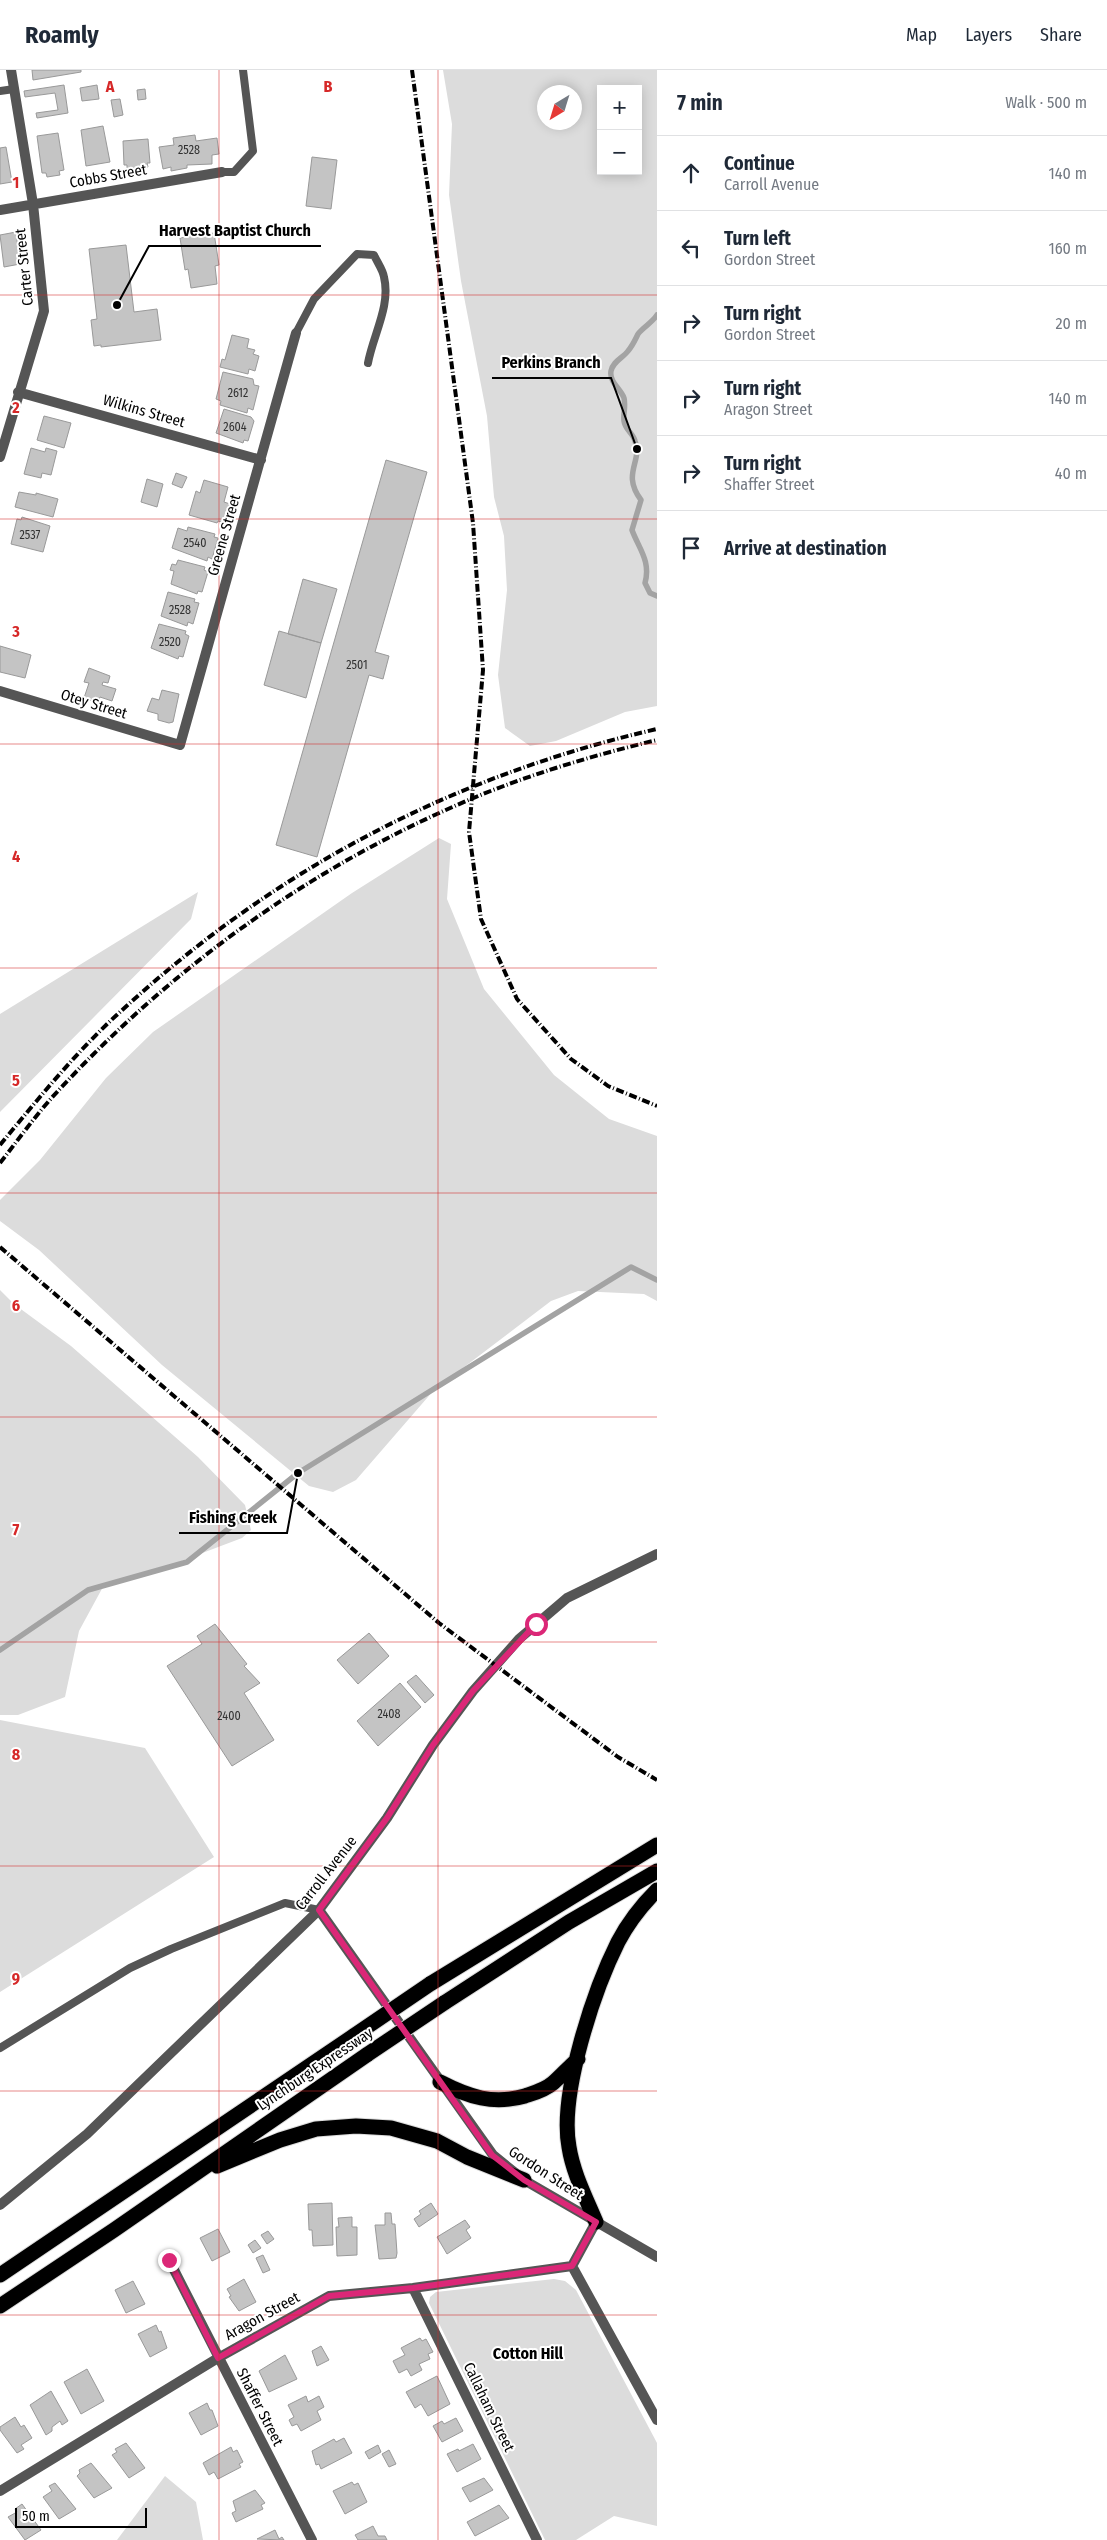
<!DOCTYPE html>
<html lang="en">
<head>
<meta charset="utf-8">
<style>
  :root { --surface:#fff; --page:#f6f6f7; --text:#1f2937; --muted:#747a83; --line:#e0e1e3 }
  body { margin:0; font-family:"Fira Sans Condensed",sans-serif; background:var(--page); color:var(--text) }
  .controls { position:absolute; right:15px; top:15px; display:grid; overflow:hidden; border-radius:0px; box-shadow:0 2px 12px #0003 }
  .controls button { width:45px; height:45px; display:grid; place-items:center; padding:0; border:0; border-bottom:1px solid var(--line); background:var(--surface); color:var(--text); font:25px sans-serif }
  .compass { position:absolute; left:537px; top:15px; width:45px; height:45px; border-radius:50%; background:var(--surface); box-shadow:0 2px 12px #0003; rotate:218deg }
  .scale { position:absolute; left:15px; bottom:12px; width:132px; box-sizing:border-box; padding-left:5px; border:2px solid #000; border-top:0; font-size:14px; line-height:18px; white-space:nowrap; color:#000; -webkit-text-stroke:4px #fff; paint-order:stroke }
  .stop { position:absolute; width:15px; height:15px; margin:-11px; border:4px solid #db2777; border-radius:50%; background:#fff }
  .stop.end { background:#db2777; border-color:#fff; box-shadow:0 1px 5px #0008 }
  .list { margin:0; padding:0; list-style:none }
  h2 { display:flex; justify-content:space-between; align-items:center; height:65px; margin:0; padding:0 20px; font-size:21px }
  h2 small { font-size:16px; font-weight:400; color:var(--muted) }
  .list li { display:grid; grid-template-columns:32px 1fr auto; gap:15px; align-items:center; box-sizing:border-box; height:75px; padding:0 20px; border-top:1px solid var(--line) }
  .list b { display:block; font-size:19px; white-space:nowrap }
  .list p { margin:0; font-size:16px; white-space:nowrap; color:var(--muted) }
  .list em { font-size:16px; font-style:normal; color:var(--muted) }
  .icon { flex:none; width:28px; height:28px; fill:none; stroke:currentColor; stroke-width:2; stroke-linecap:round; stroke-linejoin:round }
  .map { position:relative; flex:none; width:657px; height:2470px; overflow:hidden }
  header { display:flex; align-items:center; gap:30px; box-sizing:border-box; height:70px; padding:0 25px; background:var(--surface); border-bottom:1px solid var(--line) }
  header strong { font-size:24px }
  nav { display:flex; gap:28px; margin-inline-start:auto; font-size:18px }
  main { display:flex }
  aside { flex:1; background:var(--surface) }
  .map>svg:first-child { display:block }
</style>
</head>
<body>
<header>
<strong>Roamly</strong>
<nav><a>Map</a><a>Layers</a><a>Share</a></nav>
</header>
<main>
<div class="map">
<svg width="657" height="2470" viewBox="0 0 657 2470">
  <rect width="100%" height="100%" fill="#fff"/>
  <path fill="#dcdcdc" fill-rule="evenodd" d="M443,0H657V636L625,642L556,671L530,676L505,658L498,605L507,520L504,466L494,427L487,346L461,211L449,125L452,54ZM601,19H638V101H601ZM544,22H574V52H544Z
    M439,768L451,774L447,829L484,919L554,1005L609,1049L657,1066V1231L644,1224L578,1221L551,1231L434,1320L356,1410L333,1422L309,1416L162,1295L39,1180L0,1151V1130L40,1090L106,1008L153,962L352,823Z
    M198,822L191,849L0,1042V944Z
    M0,1220L14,1234L71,1276L198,1387L245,1435L251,1460L242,1468L139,1507L104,1515L79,1561L65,1627L18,1645H0Z
    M0,1650L145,1678L214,1787L0,1922Z
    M554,2209L565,2211L576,2220L657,2373V2456L614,2446L576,2470H545L429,2233L430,2227L436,2222Z
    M165,2406L196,2432L203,2470H117Z"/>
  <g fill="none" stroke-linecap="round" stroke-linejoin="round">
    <path stroke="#a3a3a3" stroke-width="5.5" d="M657,245C652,253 643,257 638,264C635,270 633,275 628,281C623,288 613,291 611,301C609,312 621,319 624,328C626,336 623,344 624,351C625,360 633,363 635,371C643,392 621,403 641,430L632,460C639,479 651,491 645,513L650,523L657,526
      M0,1580L88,1520L187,1492L298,1403L631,1197L657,1210"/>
  </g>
  <path fill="#c4c4c4" stroke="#999" d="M32,0H81V2L33,10Z
    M64,15L68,43L37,48L36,43L58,40L55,23L25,27L24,21Z
    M97,15L99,29L82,31L80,18Z
    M145,19L146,29L138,30L137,20Z
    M120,29L123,45L114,47L111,30Z
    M103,56L110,92L86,96L81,60Z
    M58,63L64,100L59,101L60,105L47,107L46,103H42L37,66Z
    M195,65L196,71L217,68L219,84L212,85V94L187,95V98L171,101V97L163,99L159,77L174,75L173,68Z
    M148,69L150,93H147L148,97L127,99V95H124L123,71Z
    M6,77L12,112L0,114V78Z
    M312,87L337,90L331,139L306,136Z
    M16,162L20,194L4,197L0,165Z
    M214,163L219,195L215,196L217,214L191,218L188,199L185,200L180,168Z
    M126,175L134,242L157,239L161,270L101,277V275L94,276L91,250L97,249L89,179Z
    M232,265L249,269L247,278L255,280L253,284L259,286L255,301L249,299L248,304L220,297L222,289L225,290Z
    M223,302L253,309L254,315L259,316L253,340L248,338L247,343L220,335L221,331L216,329Z
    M224,339L251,347L254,351L248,371L244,370L243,373L216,363Z
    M44,346L71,353L64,378L37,370Z
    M31,378L45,382L46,378L57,381L51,405L42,403L41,408L24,404Z
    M386,390L427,402L375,582L389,586L383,609L369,605L317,787L276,775Z
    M176,403L187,407L182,418L172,414Z
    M147,409L163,414L157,437L141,432Z
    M204,410L228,417L224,432L230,434L225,453L218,451L217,453L189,445L196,421L200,423Z
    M19,422L36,425V423L58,429L53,447L15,437Z
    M22,447L50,456L43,482L11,474L17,449L21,450Z
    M188,457L215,464L214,467L218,468L212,489L208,487L207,491L172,478L178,458L187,461Z
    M178,490L205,497L204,500L208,502L202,522L198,521L197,524L171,514L174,501L170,500L172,494L176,495Z
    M303,509L337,519L321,573L288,564Z
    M168,522L195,529L194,532L199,533L193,554L188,552L187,556L161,546Z
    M159,554L186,561L185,564L189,566L183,587L179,586L178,589L151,578Z
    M279,561L321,573L306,628L264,615Z
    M0,576L31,585L25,608L0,602Z
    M89,598L110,606L108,613L103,612L102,615L116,619L112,631L100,627L98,633L84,628L89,613L84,612Z
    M162,620L179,624L173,652L169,653L158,650V644L147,641L152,628L159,630Z
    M215,1554L247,1594L244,1596L260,1613L244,1623L274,1670L232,1696L167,1596L202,1574L197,1566Z
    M369,1563L389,1586L358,1614L337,1590Z
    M416,1605L434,1625L425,1633L407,1612Z
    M400,1613L421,1637L378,1676L357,1651Z
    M332,2133L333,2175L313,2176L312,2160H309L308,2134Z
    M431,2133L438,2144L419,2157L414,2149L421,2144L419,2141Z
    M385,2143H391L392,2154H395L397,2183L396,2188L379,2189L375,2155H385Z
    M352,2147V2157H357V2185L337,2186L336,2157H339L338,2148Z
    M465,2150L470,2157L466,2160L471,2168L447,2184L437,2167Z
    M218,2159L230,2182L212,2191L200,2168Z
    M268,2161L274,2169L267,2174L261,2165Z
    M255,2170L261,2178L253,2183L248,2175Z
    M263,2185L270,2200L263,2203L256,2188Z
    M244,2209L256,2232L239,2241L229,2227L231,2226L227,2219Z
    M133,2211L145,2234L126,2243L115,2220Z
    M156,2255L159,2262L161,2261L167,2278L150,2287L138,2264Z
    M420,2268L422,2271L426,2269L433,2282L428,2284L430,2289L419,2294L422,2300L411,2306L407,2299L399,2303L393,2291L405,2285L401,2278Z
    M321,2276L329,2290L317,2296L312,2281Z
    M285,2285L297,2309L269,2322L259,2301Z
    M87,2299L104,2331L81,2344L64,2312Z
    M437,2306L450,2334L428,2346L421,2334L415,2338L406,2322Z
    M51,2321L68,2351L62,2355L60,2351L52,2357V2361L46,2365L30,2335Z
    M306,2326L308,2332L319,2326L324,2337L317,2341L321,2350L301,2361L297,2354L292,2356L289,2350L294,2347L288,2335Z
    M207,2333L210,2340H212L218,2356L201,2365L189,2343Z
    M15,2347L21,2357L24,2355L32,2368L21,2375L24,2379L17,2383L0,2360V2357Z
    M456,2348L463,2361L442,2372L433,2356L442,2351L444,2354Z
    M344,2368L352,2383L321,2399L319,2394L316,2395L312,2381L334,2369L336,2372Z
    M126,2373L145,2398L129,2408L112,2385L117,2382L115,2379Z
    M473,2374L481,2389L457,2402L447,2384L458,2379L459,2381Z
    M378,2375L381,2382L369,2389L365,2382Z
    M231,2377L233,2382L237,2380L243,2392L239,2394L241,2397L218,2409L214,2402L209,2405L203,2393Z
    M389,2380L396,2394L389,2397L382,2384Z
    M91,2393L112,2418L94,2428L77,2406L80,2403L79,2400Z
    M484,2408L493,2420L470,2432L462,2418Z
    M352,2412L354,2415L358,2413L367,2432L345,2444L333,2421Z
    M55,2413L76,2439L59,2449L43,2427L52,2421L49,2416Z
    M255,2420L265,2433L261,2435L263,2439L236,2452L232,2443L236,2441L233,2431Z
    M22,2434L41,2460L25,2470L8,2447L17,2442L15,2439Z
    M499,2435L509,2448L475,2466L467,2452Z
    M373,2456L378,2466H385L387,2470H358L355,2465Z
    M275,2460L279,2469L282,2467L284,2470L257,2469Z"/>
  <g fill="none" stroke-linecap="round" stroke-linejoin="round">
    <g stroke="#dbdbdb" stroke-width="17">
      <path id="motorway" d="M430,1914L657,1775
        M444,1933L569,1852L657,1801
        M440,2012C469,2027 493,2035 525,2026C534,2023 545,2020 553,2013C561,2006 569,1997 578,1989
        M217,2096L280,2070L316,2059L356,2056L391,2058L437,2071L467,2087L524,2110
        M596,2152C586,2128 573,2103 569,2077C559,2024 594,1920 618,1872C628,1853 642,1835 657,1820
        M0,2205L355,1965
        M0,2236L114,2160L368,1984"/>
    </g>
    <path stroke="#555" stroke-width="8" d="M0,21L14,19
      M222,102H234L253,81L243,0
      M296,263L314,229L357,184L374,185C377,192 383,200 384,207C391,236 373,265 368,293
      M0,1978L130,1898L171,1879L285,1833L319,1840"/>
    <path stroke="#555" stroke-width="10" d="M0,140L222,102
      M18,322L261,390
      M0,387L44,241L33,134L11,0
      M0,621L180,675L296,263
      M596,2152L572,2196L657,2350
      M169,2190L312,2470
      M413,2218L537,2470
      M0,2421L218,2288L329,2226L413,2218L572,2196"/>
    <path stroke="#555" stroke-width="10" d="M319,1840L493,2085L524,2110L657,2187
      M0,2135L87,2064L319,1840L387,1748L433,1675L473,1621L519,1569L567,1528L657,1484"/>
    <use href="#motorway" stroke="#000" stroke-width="15"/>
    <path stroke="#000" stroke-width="4" stroke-dasharray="8 2.5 1 2.5" stroke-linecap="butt" d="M412,0L473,453L483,600L469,762L481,849L517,929L571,989L608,1016L657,1036
      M0,1075C38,1029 76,982 120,942C275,799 452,706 657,659
      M0,1093C19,1069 37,1043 58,1021C168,902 300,805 448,739C514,709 586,687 657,670
      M0,1177L439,1553L618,1687L657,1710"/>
    <g stroke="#dbdbdb" stroke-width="17" stroke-linecap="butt">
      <path id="motorway-bridge" d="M355,1965L430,1914
        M368,1984L444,1933"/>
    </g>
    <use href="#motorway-bridge" stroke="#000" stroke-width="15"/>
  </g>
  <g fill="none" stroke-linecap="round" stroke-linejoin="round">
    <path stroke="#db2777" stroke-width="6" d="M169,2190L218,2288L329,2226L413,2218L572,2196L596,2152L524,2110L492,2085L319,1840L387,1748L433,1675L473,1621L536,1554"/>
  </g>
  <path fill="none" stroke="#d62828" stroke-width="1" stroke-opacity="0.55" d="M219,0V2470M438,0V2470M0,225H657M0,449H657M0,674H657M0,898H657M0,1123H657M0,1347H657M0,1572H657M0,1796H657M0,2021H657M0,2245H657"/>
  <g text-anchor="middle" stroke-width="4" stroke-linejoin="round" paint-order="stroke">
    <g font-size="12" fill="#313131">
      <text x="189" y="84">2528</text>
      <text x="238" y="327">2612</text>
      <text x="235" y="361">2604</text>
      <text x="30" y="469">2537</text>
      <text x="195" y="477">2540</text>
      <text x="180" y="544">2528</text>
      <text x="170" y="576">2520</text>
      <text x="357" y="599">2501</text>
      <text x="389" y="1648">2408</text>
      <text x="229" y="1650">2400</text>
    </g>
    <g font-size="15" fill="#000" stroke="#fff">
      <text transform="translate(108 106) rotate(-10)" y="5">Cobbs Street</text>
      <text transform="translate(24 197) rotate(-96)" y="5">Carter Street</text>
      <text transform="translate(144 341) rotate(16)" y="5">Wilkins Street</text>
      <text transform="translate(224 465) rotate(-74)" y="5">Greene Street</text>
      <text transform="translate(94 634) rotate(17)" y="5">Otey Street</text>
      <text transform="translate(326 1803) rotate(-52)" y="5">Carroll Avenue</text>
      <text transform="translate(315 1999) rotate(-34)" y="5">Lynchburg Expressway</text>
      <text transform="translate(546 2103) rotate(33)" y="5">Gordon Street</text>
      <text transform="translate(262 2246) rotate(-29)" y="5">Aragon Street</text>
      <text transform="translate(260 2337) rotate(63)" y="5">Shaffer Street</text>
      <text transform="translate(489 2337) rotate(64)" y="5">Callaham Street</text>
    </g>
    <g font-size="16" font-weight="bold" fill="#000" stroke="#fff">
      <text x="528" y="2289">Cotton Hill</text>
    </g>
  </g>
  <g font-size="16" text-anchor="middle" font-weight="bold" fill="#d62828" stroke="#fff" stroke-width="4" stroke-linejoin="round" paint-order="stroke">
    <text x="110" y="22">A</text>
    <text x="328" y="22">B</text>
    <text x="16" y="118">1</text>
    <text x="16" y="343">2</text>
    <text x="16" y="567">3</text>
    <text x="16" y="792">4</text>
    <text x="16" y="1016">5</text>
    <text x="16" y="1241">6</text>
    <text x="16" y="1465">7</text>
    <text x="16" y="1690">8</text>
    <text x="16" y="1914">9</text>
  </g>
  <path fill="none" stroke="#000" stroke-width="2" d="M117 235L149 176H321M637 379L611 308H492M298 1403L287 1463H179"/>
  <g fill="#000" stroke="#fff" stroke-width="2">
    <circle cx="117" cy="235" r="5"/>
    <circle cx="637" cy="379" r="5"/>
    <circle cx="298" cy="1403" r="5"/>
  </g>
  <g font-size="16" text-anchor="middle" font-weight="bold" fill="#000" stroke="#fff" stroke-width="4" stroke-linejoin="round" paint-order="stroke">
    <text x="235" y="166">Harvest Baptist Church</text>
    <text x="551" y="298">Perkins Branch</text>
    <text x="233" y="1453">Fishing Creek</text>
  </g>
</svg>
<div class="controls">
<button>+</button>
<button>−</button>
</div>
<svg class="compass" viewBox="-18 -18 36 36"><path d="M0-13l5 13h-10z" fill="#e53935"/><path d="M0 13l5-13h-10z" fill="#747a83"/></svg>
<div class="scale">50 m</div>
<div class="stop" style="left:536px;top:1554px"></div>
<div class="stop end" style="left:169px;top:2190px"></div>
</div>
<aside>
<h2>7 min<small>Walk · 500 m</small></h2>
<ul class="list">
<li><svg class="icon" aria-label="ahead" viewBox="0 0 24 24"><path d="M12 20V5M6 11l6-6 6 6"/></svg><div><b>Continue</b><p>Carroll Avenue</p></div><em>140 m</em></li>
<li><svg class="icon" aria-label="left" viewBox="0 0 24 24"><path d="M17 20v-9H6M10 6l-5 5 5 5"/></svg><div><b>Turn left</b><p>Gordon Street</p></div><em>160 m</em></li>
<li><svg class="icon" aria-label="right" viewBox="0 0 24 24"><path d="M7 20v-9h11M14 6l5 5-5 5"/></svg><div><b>Turn right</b><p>Gordon Street</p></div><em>20 m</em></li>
<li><svg class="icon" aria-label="right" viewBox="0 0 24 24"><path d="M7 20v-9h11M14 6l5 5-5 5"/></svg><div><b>Turn right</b><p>Aragon Street</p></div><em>140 m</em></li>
<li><svg class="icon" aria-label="right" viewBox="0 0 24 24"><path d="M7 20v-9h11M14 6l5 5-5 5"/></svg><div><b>Turn right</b><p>Shaffer Street</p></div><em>40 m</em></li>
<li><svg class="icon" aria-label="arrive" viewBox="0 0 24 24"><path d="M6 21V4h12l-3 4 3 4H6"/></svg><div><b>Arrive at destination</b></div></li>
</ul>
</aside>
</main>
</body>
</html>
